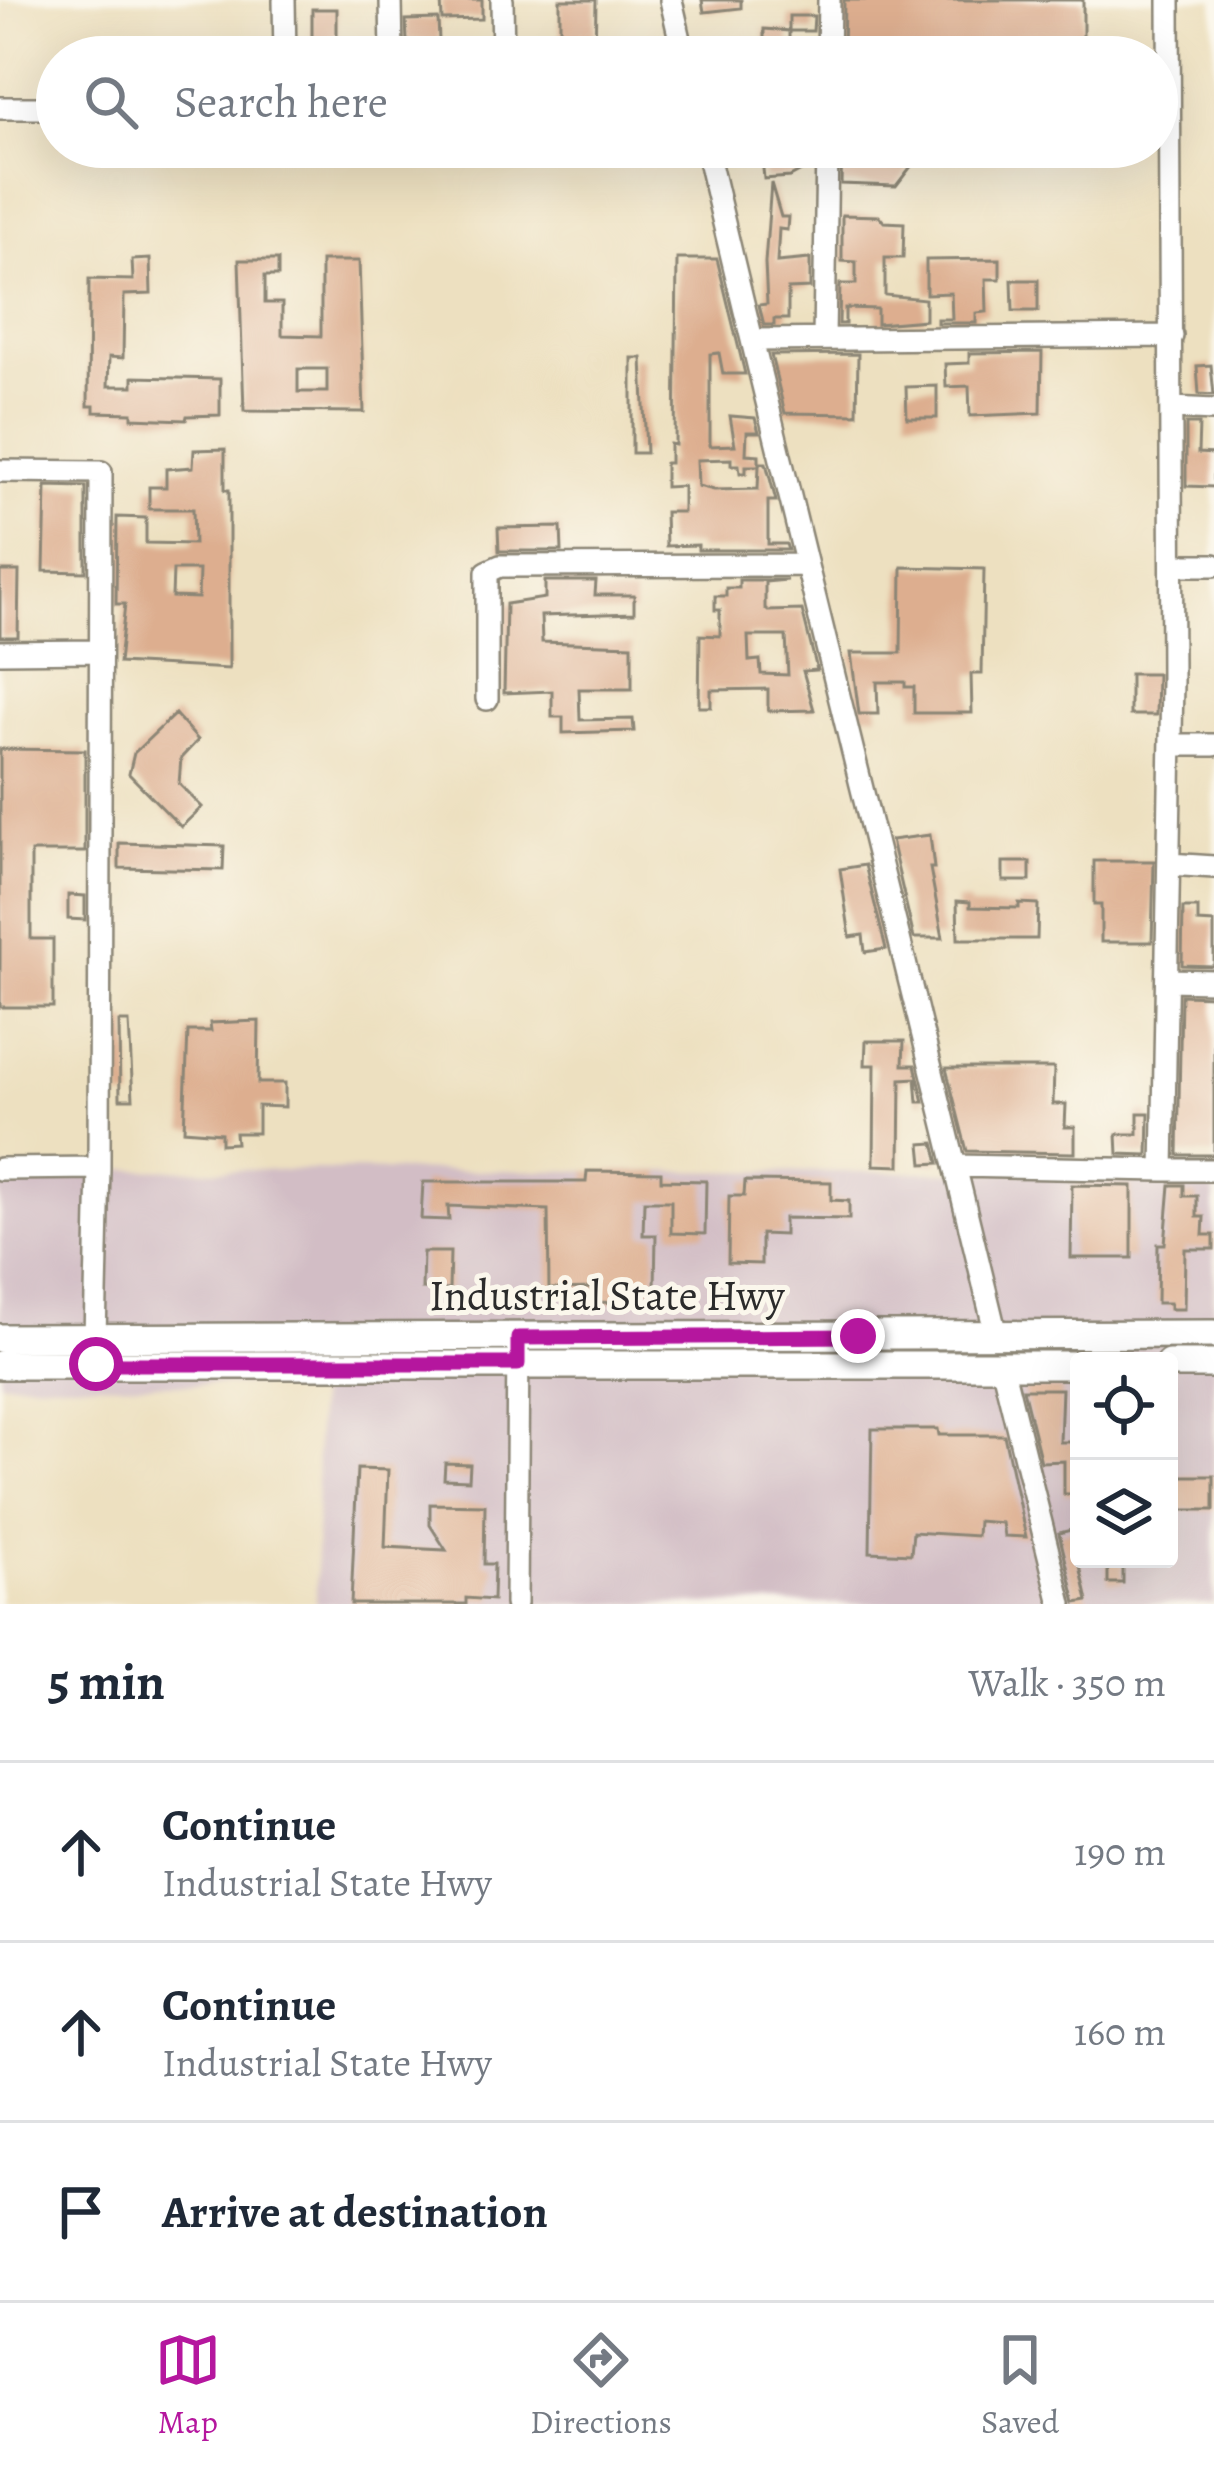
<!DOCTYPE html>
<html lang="en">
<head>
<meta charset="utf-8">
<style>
  :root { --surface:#fff; --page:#f6f6f7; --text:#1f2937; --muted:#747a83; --line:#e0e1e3; --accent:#b5179e }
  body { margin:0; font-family:Alegreya,serif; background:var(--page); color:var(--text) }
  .controls { position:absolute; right:36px; bottom:36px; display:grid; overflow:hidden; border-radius:12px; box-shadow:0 12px 48px #0002 }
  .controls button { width:108px; height:108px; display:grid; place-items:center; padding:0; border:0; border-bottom:3px solid var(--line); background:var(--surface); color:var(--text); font:60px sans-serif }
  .stop { position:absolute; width:36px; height:36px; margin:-27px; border:9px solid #b5179e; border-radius:50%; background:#fff }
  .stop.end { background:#b5179e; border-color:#fff; box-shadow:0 3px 12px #0008 }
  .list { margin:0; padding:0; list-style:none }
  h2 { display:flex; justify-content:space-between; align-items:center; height:156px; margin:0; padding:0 48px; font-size:51px }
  h2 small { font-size:39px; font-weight:400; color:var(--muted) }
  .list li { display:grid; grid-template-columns:78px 1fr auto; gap:36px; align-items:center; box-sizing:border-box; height:180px; padding:0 48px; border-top:3px solid var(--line) }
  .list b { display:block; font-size:45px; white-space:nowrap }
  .list p { margin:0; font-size:39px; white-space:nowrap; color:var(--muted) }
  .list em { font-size:39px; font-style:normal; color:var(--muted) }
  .icon { flex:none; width:66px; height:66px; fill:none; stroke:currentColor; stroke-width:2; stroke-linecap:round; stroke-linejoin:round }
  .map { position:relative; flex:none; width:1214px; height:1604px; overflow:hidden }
  .search { position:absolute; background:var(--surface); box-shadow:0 12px 48px #0002; left:36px; right:36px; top:36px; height:132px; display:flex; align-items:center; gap:30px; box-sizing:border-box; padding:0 42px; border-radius:66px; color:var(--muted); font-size:45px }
  .sheet { height:696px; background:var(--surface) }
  nav { display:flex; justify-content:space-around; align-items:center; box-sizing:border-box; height:168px; border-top:3px solid var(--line); background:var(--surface); font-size:33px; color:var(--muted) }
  nav a { display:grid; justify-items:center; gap:6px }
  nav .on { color:var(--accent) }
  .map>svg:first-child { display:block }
</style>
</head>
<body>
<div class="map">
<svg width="1214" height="1604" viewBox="0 0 1214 1604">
  <rect width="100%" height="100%" fill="#fbf7ec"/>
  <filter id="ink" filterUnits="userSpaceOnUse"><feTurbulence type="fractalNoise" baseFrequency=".00833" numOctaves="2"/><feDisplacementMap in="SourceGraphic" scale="24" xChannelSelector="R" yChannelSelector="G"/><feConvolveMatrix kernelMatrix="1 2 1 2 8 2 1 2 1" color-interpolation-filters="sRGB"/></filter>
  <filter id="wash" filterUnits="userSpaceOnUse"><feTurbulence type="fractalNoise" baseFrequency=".004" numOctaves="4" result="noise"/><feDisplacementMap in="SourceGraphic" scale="48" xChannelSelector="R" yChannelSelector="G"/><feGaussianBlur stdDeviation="2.7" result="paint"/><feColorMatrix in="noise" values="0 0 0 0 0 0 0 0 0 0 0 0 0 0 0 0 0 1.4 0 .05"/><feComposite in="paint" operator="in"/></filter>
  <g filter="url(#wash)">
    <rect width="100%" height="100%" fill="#ede0c0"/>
    <path fill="#d2bdc5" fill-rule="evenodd" d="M0,1169L1214,1173V1604H316L317,1386L0,1382ZM1079,1361H1169V1559H1079Z"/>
    <g id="blocks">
      <path fill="#ddae8f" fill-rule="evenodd" d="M441,0H482V19L442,20Z
        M560,0H596L595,57H560Z
        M702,0H741V8L704,12Z
        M844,0H1083V57H843Z
        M312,9H337V42H312Z
        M789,16H814L813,31H789Z
        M438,19L439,41H407L406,20Z
        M764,29L789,31V57H769V53H764Z
        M805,147L807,168L790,177L764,179L761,148Z
        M842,147H926L896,186L841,184Z
        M771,183L781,217H788L787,230L779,229L777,262L810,259V288L788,289V319H774V325H764L759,305L767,304L765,263Z
        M842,215L879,216L884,222L904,223L903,258H885V295L925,299V320L877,324V309L845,308V324H839L840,284H856V262L842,261Z
        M150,259L151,294L124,295L123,358L109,357L108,386H133V377L220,379V415L187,416L186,420L132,418V413L94,412V406H88L89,279L133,280L132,260Z
        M677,259H717L745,374H723L719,353L710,354V446L735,445L730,416L755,418L759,432H747L746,454L759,455V463H766L776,501H768V544H786L788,550H698V545L666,546L665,512H683V486L665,487V463H670V444L675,445ZM731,459V465H739L740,473H746V466H759L758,489L714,490L698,486L697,460Z
        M1000,259V279H986L987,312L976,313V323H937V319H952L951,293L926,294V260Z
        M239,260H278V276H265V303H282V335L321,336V261H359L364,412L244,411ZM298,369H327V392H298Z
        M1012,280H1038V311H1013Z
        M1042,352L1041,413L970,416L969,386L946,387L945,364L969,363V353Z
        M858,354L857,414L785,413L771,355Z
        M632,358H642L646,453H632Z
        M1211,365L1214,395L1199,394L1197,366Z
        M937,386V418H907L906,387Z
        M1186,424H1199L1198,453L1214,454V487L1186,486Z
        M225,449V490H229V669L119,663L125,604H116L117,517L146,518V543L194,544L193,509H149V487H166V469L193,467L194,450ZM173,570H199L198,598L172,597Z
        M46,486L86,487V572L44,571Z
        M561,527L562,551H499L498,528Z
        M902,567L984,569L982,674H971L972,713H914V687H905V682H877L878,714H859L851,653H901Z
        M0,571H19L18,637H0Z
        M739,580H787L765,582V608L768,611L802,610L817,670L803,671L814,710L768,711V689L711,690V707H699L700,635L720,636V610H715V596H726V588H739ZM748,636H786L788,675L761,674L760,660L749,661Z
        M545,581H596L595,595H634V613L541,616L542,642L632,645V689H579L580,720L633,719L634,731L563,733V717H552V691L504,693L506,604L545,598Z
        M1130,674H1157L1156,715H1130Z
        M175,714L198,740L181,758L179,784L202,807L181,827L129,774L134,753Z
        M0,749L85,750V852H31V939H53V1007H0Z
        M930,835L934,868H930L943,938H914L891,840Z
        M119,843L224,846L223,870L119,868Z
        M1094,861H1154L1152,942H1101V905H1094Z
        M1003,862H1030V881H1003Z
        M865,865L886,949L865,952L863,935L850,937L840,869Z
        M68,895L85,896V920L68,919Z
        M957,901L970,902V907L1019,908V903L1038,904L1037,939H958Z
        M1183,908H1198V922L1214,923V966L1182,965Z
        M1181,995L1214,996V1155H1178Z
        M259,1021L258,1083H285V1107L258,1106V1133H235L236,1143L221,1144V1133L184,1130L188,1031H211L210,1023Z
        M119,1022H129L133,1099H120Z
        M866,1041H904L903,1065H915L924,1102H918L916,1078L901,1079L900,1166L874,1165L875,1065H865Z
        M946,1068H1054L1053,1104H1066L1065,1127H1075V1153L967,1151Z
        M1138,1113H1149L1148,1155L1118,1154L1117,1134H1138Z
        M934,1143L939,1163L923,1164L921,1144Z
        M587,1171L661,1172V1180L706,1181L705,1234L671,1233V1201H644L643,1235H656L655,1288L630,1287V1303L596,1302L597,1288L549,1289L548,1210L448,1206L449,1220L421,1219L423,1182H586Z
        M745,1181L831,1182V1200L849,1201V1219L784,1218V1235L761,1234V1264L728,1263L729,1196H744Z
        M1072,1185L1132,1186V1258H1071Z
        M1170,1185H1184V1196H1197V1217H1204L1203,1235H1214V1249H1185L1184,1309H1170V1303H1157L1158,1244H1165Z
        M423,1252H450L449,1290L422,1289Z
        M1023,1389H1062L1060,1442H1079V1494H1064V1461L1041,1462Z
        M872,1429H938L939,1435H1004L1026,1537L1004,1536L1002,1523L978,1521L977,1536L913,1532L911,1554L870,1552Z
        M445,1463L470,1464L469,1480L444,1479Z
        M357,1469L388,1470L385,1547L446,1550L430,1525V1504L485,1505L484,1564H494L493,1600L466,1598V1604H351Z
        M1175,1476H1214V1510H1175Z
        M1079,1528L1077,1553L1088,1601L1076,1603L1059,1533Z
        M1108,1559H1123V1583H1108Z"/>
    </g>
  </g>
  <g filter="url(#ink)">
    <use href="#blocks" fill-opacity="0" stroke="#8c8676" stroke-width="3"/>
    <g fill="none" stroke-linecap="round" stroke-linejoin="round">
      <g stroke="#8c8676" stroke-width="26">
        <path id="minor" d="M284,0L285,57L503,56
          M391,0L392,56
          M502,0L503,57
          M671,0L684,57
          M828,57L829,0
          M0,108H57
          M706,147C799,544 901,939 996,1335
          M824,339L827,147
          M755,340L1172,336
          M1172,408L1214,410
          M0,471L101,472L99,1168L95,1337
          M1172,565H1214
          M0,652L99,651
          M487,699V572L500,566L804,565
          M1171,745H1214
          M1169,864L1214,867
          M1167,980L1214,981
          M956,1166L1163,1170L1172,681L1169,0
          M0,1169L99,1168
          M1163,1170H1214
          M1002,1365L1061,1604
          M516,1604L518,1338"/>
      </g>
      <g stroke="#8c8676" stroke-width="32">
        <path id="major" d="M0,1338L1214,1334
          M1169,1364H1214
          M0,1365H1079"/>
      </g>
      <use href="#minor" stroke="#fff" stroke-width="21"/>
      <use href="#major" stroke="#fff" stroke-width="27"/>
    </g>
  </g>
  <g fill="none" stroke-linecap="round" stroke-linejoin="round" filter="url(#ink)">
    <path stroke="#b5179e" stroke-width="15" d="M96,1364H518V1338L858,1336"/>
  </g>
  <g text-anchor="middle" stroke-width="10" stroke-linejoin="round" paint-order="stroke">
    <g font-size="42" fill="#2b2b2b" stroke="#fbf7ec">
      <text x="607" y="1310">Industrial State Hwy</text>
    </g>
  </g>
</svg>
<div class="controls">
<button><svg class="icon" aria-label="locate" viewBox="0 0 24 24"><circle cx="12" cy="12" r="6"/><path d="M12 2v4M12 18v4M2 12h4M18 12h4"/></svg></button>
<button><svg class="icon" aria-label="layers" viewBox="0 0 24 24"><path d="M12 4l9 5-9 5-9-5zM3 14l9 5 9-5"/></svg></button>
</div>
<div class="stop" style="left:96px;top:1364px"></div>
<div class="stop end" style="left:858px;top:1336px"></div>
<div class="search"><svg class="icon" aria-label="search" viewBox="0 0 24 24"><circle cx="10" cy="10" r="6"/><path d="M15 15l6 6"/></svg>Search here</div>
</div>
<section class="sheet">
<h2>5 min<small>Walk · 350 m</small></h2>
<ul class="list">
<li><svg class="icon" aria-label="ahead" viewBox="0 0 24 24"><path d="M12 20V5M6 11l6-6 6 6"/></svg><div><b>Continue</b><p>Industrial State Hwy</p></div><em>190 m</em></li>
<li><svg class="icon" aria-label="ahead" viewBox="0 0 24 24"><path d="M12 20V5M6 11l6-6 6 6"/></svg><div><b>Continue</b><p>Industrial State Hwy</p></div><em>160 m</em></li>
<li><svg class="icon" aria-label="arrive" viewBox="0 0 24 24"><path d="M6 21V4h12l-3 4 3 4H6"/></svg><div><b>Arrive at destination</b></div></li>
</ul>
</section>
<nav>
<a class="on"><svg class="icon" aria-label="map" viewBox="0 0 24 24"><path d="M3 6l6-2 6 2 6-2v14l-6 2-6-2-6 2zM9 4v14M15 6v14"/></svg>Map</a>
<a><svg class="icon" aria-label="directions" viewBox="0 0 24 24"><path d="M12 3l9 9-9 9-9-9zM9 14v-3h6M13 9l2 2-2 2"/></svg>Directions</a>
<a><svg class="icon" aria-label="saved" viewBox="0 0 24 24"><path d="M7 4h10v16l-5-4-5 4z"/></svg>Saved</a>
</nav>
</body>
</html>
